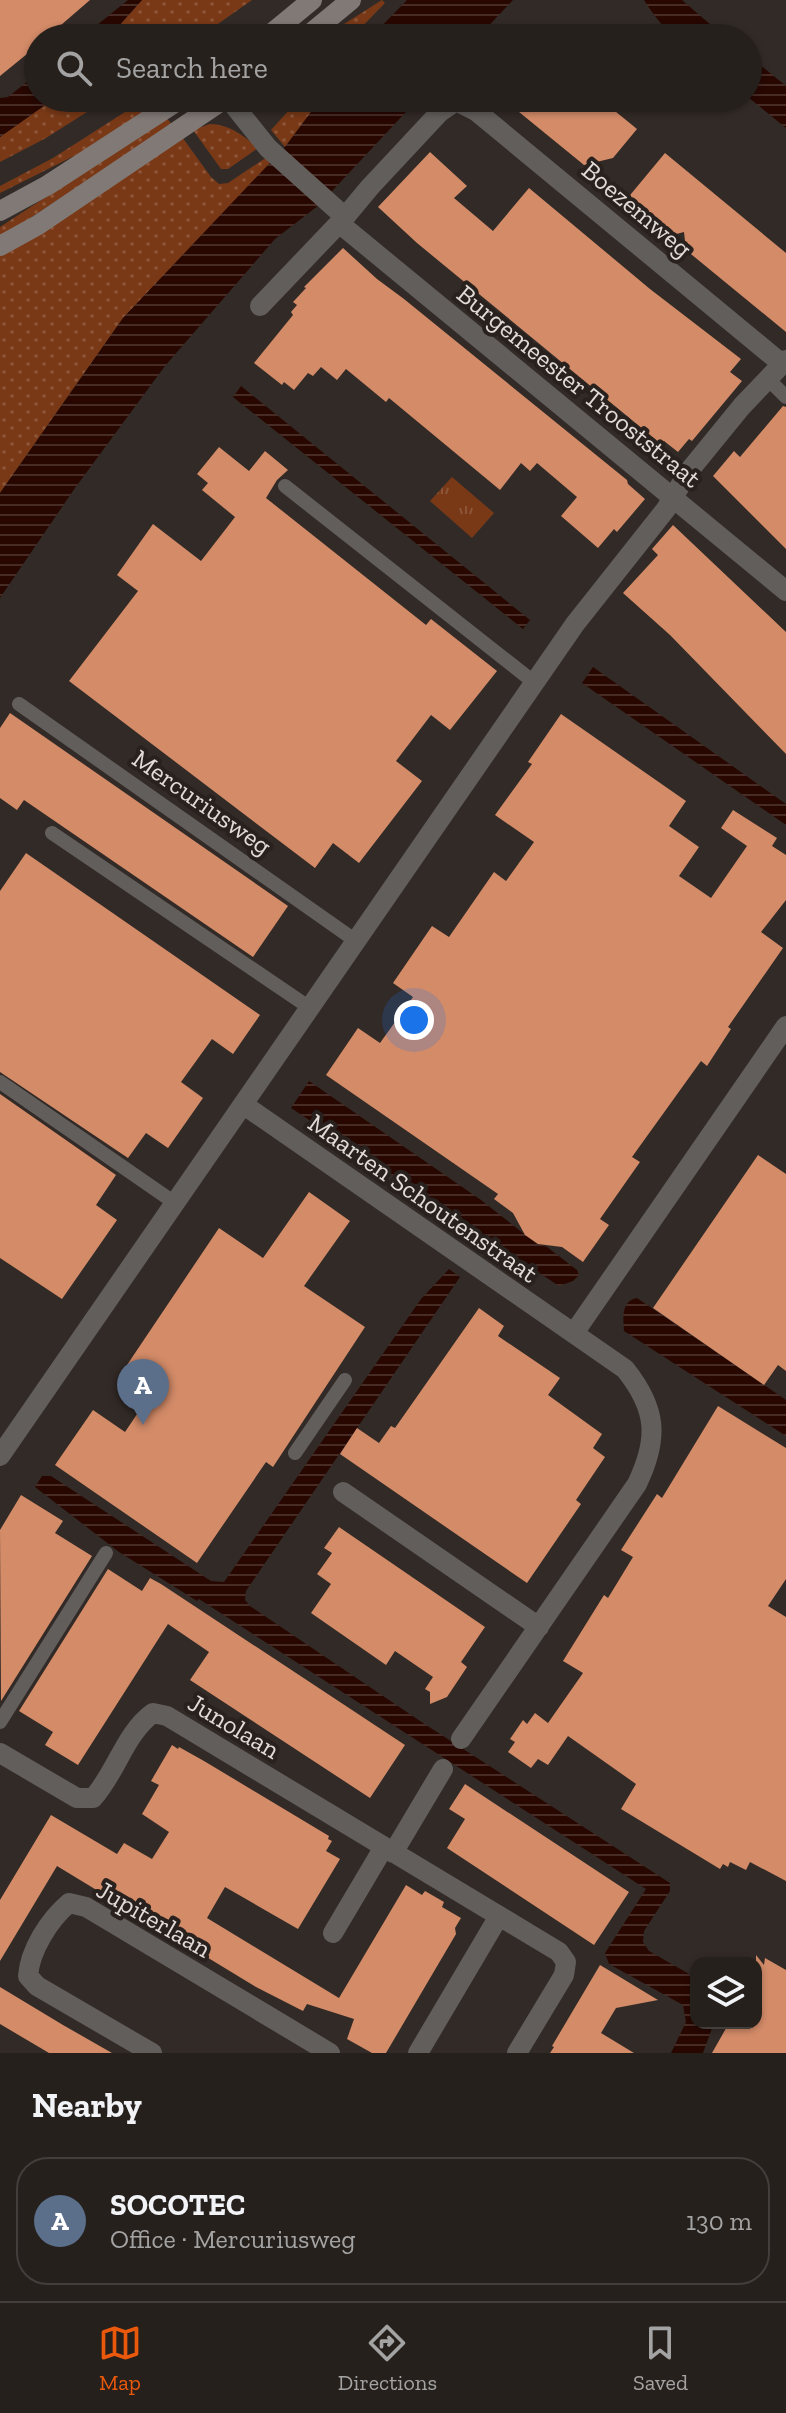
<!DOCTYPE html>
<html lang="en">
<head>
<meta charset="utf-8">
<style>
  :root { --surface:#26201c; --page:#322d29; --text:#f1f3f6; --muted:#a4a3a3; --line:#423e3b; --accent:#ea580c }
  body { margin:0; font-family:"Zilla Slab",serif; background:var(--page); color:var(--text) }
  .controls { position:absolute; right:24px; bottom:24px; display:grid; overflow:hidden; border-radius:16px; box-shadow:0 2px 6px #0004 }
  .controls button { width:72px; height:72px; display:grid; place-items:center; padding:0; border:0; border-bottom:2px solid var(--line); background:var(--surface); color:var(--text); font:40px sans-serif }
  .you { position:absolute; left:414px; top:1020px; width:28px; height:28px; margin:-20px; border:6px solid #fff; border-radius:50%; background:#1a73e8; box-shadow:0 0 0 12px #1a73e833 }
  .badge { display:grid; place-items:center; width:52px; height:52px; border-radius:50%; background:var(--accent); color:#fff; font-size:26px; font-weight:700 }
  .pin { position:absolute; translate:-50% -66px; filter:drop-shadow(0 2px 4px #0008) }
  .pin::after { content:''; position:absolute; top:42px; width:28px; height:24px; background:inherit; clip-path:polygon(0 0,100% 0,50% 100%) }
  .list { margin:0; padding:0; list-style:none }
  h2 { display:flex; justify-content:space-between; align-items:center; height:104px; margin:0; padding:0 32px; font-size:34px }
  h2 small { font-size:26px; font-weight:400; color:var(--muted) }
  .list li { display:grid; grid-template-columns:52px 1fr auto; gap:24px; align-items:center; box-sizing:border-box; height:128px; margin:0 16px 16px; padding:0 16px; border:2px solid var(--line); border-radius:32px }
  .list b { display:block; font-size:30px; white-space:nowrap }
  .list p { margin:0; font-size:26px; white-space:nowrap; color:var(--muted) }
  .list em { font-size:26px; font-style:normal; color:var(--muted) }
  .icon { flex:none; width:44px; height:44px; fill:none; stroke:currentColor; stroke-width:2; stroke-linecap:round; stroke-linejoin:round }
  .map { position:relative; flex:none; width:786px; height:2053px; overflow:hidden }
  .search { position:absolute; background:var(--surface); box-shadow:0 2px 6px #0004; left:24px; right:24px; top:24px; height:88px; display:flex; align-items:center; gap:20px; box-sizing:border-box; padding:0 28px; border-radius:44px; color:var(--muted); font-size:30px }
  .sheet { height:248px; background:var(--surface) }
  nav { display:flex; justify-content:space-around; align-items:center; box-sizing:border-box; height:112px; border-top:2px solid var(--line); background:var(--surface); font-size:22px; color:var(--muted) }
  nav a { display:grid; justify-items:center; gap:4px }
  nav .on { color:var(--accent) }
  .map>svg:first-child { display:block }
</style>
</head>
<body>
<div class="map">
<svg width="786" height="2053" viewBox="0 0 786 2053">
  <defs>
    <pattern id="grass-dots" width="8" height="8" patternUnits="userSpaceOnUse" patternTransform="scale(2)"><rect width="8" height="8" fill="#793917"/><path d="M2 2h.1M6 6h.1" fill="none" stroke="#8c5538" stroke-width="1.8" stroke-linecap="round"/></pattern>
    <pattern id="park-tufts" width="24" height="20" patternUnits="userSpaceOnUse" patternTransform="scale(2)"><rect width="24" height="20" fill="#793917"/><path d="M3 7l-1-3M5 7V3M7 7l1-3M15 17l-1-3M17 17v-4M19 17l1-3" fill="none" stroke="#8c5538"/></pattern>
    <pattern id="water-rules" width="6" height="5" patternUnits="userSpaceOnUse" patternTransform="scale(2)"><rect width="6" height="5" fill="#280700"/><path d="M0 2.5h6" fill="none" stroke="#472b25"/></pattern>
  </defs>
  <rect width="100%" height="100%" fill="#322a26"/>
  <path fill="url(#grass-dots)" d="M142,0H252L198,38H108Z
    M382,0L385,3L351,38H322Z
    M55,98H109L46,138L0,162V137Z
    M147,98H154L157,103L86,150L0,193V186L53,158Z
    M300,98H317L311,112L285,147L271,130Z
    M167,118L172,125L0,238V227Z
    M210,124C229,124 244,136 258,148L228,169H221L193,130Z
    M182,137L211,177L219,184L228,183L267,157L272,161L123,318L0,493V256Z"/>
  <path fill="url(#park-tufts)" d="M452,477L494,513L472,538L430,501Z"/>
  <path fill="url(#water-rules)" d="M128,0H142L108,38H81Z
    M407,0H513L477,38H370Z
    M644,0H682L726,38C678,38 672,44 644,0Z
    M748,55L786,86V128L748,97Z
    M38,73V98H55L0,137V98L8,97Z
    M317,98H419L319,205L275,239L165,366L75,488L0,598V493L123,318L285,147L311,112Z
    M241,386L530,620L523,629L233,397Z
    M593,667L786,804V825L582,683Z
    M309,1081L481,1200L537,1244L547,1247L577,1270L579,1275L573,1281L559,1286L499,1246L477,1242L471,1238L464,1223L291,1108Z
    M449,1269L460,1277L246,1591L245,1600L250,1606L423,1723L670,1883V1891L644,1931L643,1942L649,1951L696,1978V2023H714L703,2053H671L686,2022L683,2005L609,1964L605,1953L646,1889L199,1599L197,1601L119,1552L35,1487L42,1476H51L211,1581L224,1582L421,1299Z
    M637,1298L786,1400V1436L624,1331C623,1318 621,1301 637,1298Z"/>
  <path fill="#d38b68" d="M0,0H90L46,38H38V45L0,76Z
    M502,98H599L637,129L613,158L584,165Z
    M430,152L467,186L454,198L493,231L529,188L650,289L741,359L730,372L742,381L692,441L689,439L678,452L664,441L661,444L417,243L378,207Z
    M665,153L786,253V332L686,250L684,232L669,236L626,200Z
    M343,248L377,279L404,299L627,480L628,484L645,499L617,532L614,529L598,548L561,516L577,497L537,463L530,471L521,463L500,490L389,398L386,402L346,369L337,380L321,367L313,376L308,373L294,390L284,382L282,385L254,363L293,315L291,312L297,305L293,302L306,288L304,287Z
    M783,406L786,407V549L713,476L734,451L740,457Z
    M219,447L249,471L265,451L288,470L277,480L266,498L426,625L431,619L497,671L450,730L431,715L396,761L422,781L359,863L333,843L315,868L69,681L138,591L117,575L153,524L201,561L235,517L202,490L208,483L197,474Z
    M673,525L786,632V754L670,635L623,593L658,555L652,549Z
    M10,713L288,906L253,957L24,800L17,810L0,798V728Z
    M561,714L686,801L669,826L699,847L679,876L711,898L747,846L721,828L733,810L777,838L772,846L786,855V900L761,932L783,948L728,1027L731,1029L707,1066L701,1061L632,1157L640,1162L600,1219L609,1225L583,1262L562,1247L538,1244L525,1235L513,1213L494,1199L498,1194L326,1075L358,1028L380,1043L413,997L393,983L432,926L449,937L494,872L506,881L534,842L495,815L532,764L528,762Z
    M26,853L260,1015L233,1054L212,1039L181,1082L203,1098L168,1148L146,1133L128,1158L0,1072V891Z
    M0,1094L116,1175L96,1205L117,1220L62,1299L0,1258Z
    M758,1155L786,1174V1371L778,1365L764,1385L653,1308Z
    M309,1192L350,1221L304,1286L365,1327L273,1467L266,1462L197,1563L55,1465L93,1410L125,1432L156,1386L127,1365L219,1228L263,1258Z
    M479,1308L504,1326L498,1336L560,1378L548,1395L602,1434L593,1448L605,1457L576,1500L581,1504L527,1583L340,1454L357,1428L379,1443L391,1426L395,1428Z
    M718,1406L786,1448V1579L768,1606L786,1617V1881L750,1862L746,1870L730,1862L728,1867L723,1864L720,1869L621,1809L636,1784L568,1736L548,1765L538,1759L531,1768L508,1752L515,1742L510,1739L523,1720L527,1724L535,1713L548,1723L583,1673L563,1661L604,1595L608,1598L633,1557L621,1550L657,1494L662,1498Z
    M21,1495L63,1521L55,1533L92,1556L1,1701L0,1530Z
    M339,1527L485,1627L461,1662L467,1667L447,1697L430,1704V1692L425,1689L433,1677L395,1651L386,1665L311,1613L331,1584L317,1574L332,1553L324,1548Z
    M108,1569L142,1591L150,1578L161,1584L405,1745L370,1798L190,1680L209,1652L168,1624L78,1765L45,1745L53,1732L19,1711Z
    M172,1745L178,1749L179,1747L204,1761L329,1836L328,1839L332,1841L326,1851L340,1859L298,1929L225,1887L207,1918L339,1998L406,1885L422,1895L425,1891L444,1902L442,1907L461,1918L455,1928L456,1934L386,2053H372L347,2039L354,2019L307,2004L303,2011L256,1987L57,1866L0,1961V1900L51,1815L117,1854L124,1843L152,1859L169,1832L142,1814L159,1785L151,1781Z
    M465,1784L629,1892L594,1945L447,1848L465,1819L449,1809Z
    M756,1955L764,1965L765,1958L786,1970V2053H712L729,2023H756Z
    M600,1965L658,2000L616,2008L601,2033L634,2053H550L554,2047L552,2046Z
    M0,1987L63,2025L112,2053H49L0,2024Z"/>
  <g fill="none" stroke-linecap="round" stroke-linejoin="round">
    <path stroke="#625e5c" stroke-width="14" d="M768,379L786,397
      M285,486L535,683
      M19,704L356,941
      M52,833L310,1008
      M0,1082L175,1203
      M295,1453L345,1380
      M0,1722L106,1553"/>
    <path stroke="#625e5c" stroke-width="20" d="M228,98L268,148L345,217
      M339,223L786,591
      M260,306L345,217L370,187L440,112L456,101L476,111L781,363
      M244,1105L625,1369C657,1409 659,1438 637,1484L461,1739
      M574,1333L786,1026
      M0,1456L575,624L666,509L689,471L742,406L786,360
      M343,1492L539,1627
      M0,1753L77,1798H93C116,1773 125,1733 153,1713L167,1716L559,1952L566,1962L564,1975L517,2053
      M393,1853L443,1769
      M333,1933L384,1847
      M152,2053L37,1986L28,1976C30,1950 49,1920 69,1903L86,1907L330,2053
      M418,2053L499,1916"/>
    <path stroke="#807976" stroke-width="20" d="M266,38L312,0
      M305,38L351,0
      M0,211L48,185L182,98
      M0,246L38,225L226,98"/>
  </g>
  <g text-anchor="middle" stroke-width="8" stroke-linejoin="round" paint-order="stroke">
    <g font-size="26" fill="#e2dcd9" stroke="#28211d">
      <text transform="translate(637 209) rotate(40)" y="9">Boezemweg</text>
      <text transform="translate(579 386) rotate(39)" y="9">Burgemeester Trooststraat</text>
      <text transform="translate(202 802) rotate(35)" y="9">Mercuriusweg</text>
      <text transform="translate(423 1198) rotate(35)" y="9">Maarten Schoutenstraat</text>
      <text transform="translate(234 1726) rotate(31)" y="9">Junolaan</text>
      <text transform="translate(154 1919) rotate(30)" y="9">Jupiterlaan</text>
    </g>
  </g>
</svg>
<div class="controls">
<button><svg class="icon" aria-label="layers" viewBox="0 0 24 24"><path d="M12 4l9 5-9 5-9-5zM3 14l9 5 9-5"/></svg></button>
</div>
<div class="you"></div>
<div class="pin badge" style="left:143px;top:1425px;background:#5c6f8a">A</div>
<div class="search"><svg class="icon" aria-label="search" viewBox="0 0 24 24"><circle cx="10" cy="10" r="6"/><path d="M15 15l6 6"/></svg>Search here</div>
</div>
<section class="sheet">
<h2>Nearby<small></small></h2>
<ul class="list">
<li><span class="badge" style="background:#5c6f8a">A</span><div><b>SOCOTEC</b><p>Office · Mercuriusweg</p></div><em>130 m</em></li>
</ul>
</section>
<nav>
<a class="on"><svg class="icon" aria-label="map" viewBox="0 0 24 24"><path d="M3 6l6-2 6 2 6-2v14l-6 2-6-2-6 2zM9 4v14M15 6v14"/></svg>Map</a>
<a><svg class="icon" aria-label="directions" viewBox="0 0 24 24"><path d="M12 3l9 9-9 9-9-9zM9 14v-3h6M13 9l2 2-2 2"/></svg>Directions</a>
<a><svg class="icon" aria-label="saved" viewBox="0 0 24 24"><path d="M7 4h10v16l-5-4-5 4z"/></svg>Saved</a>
</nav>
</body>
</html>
